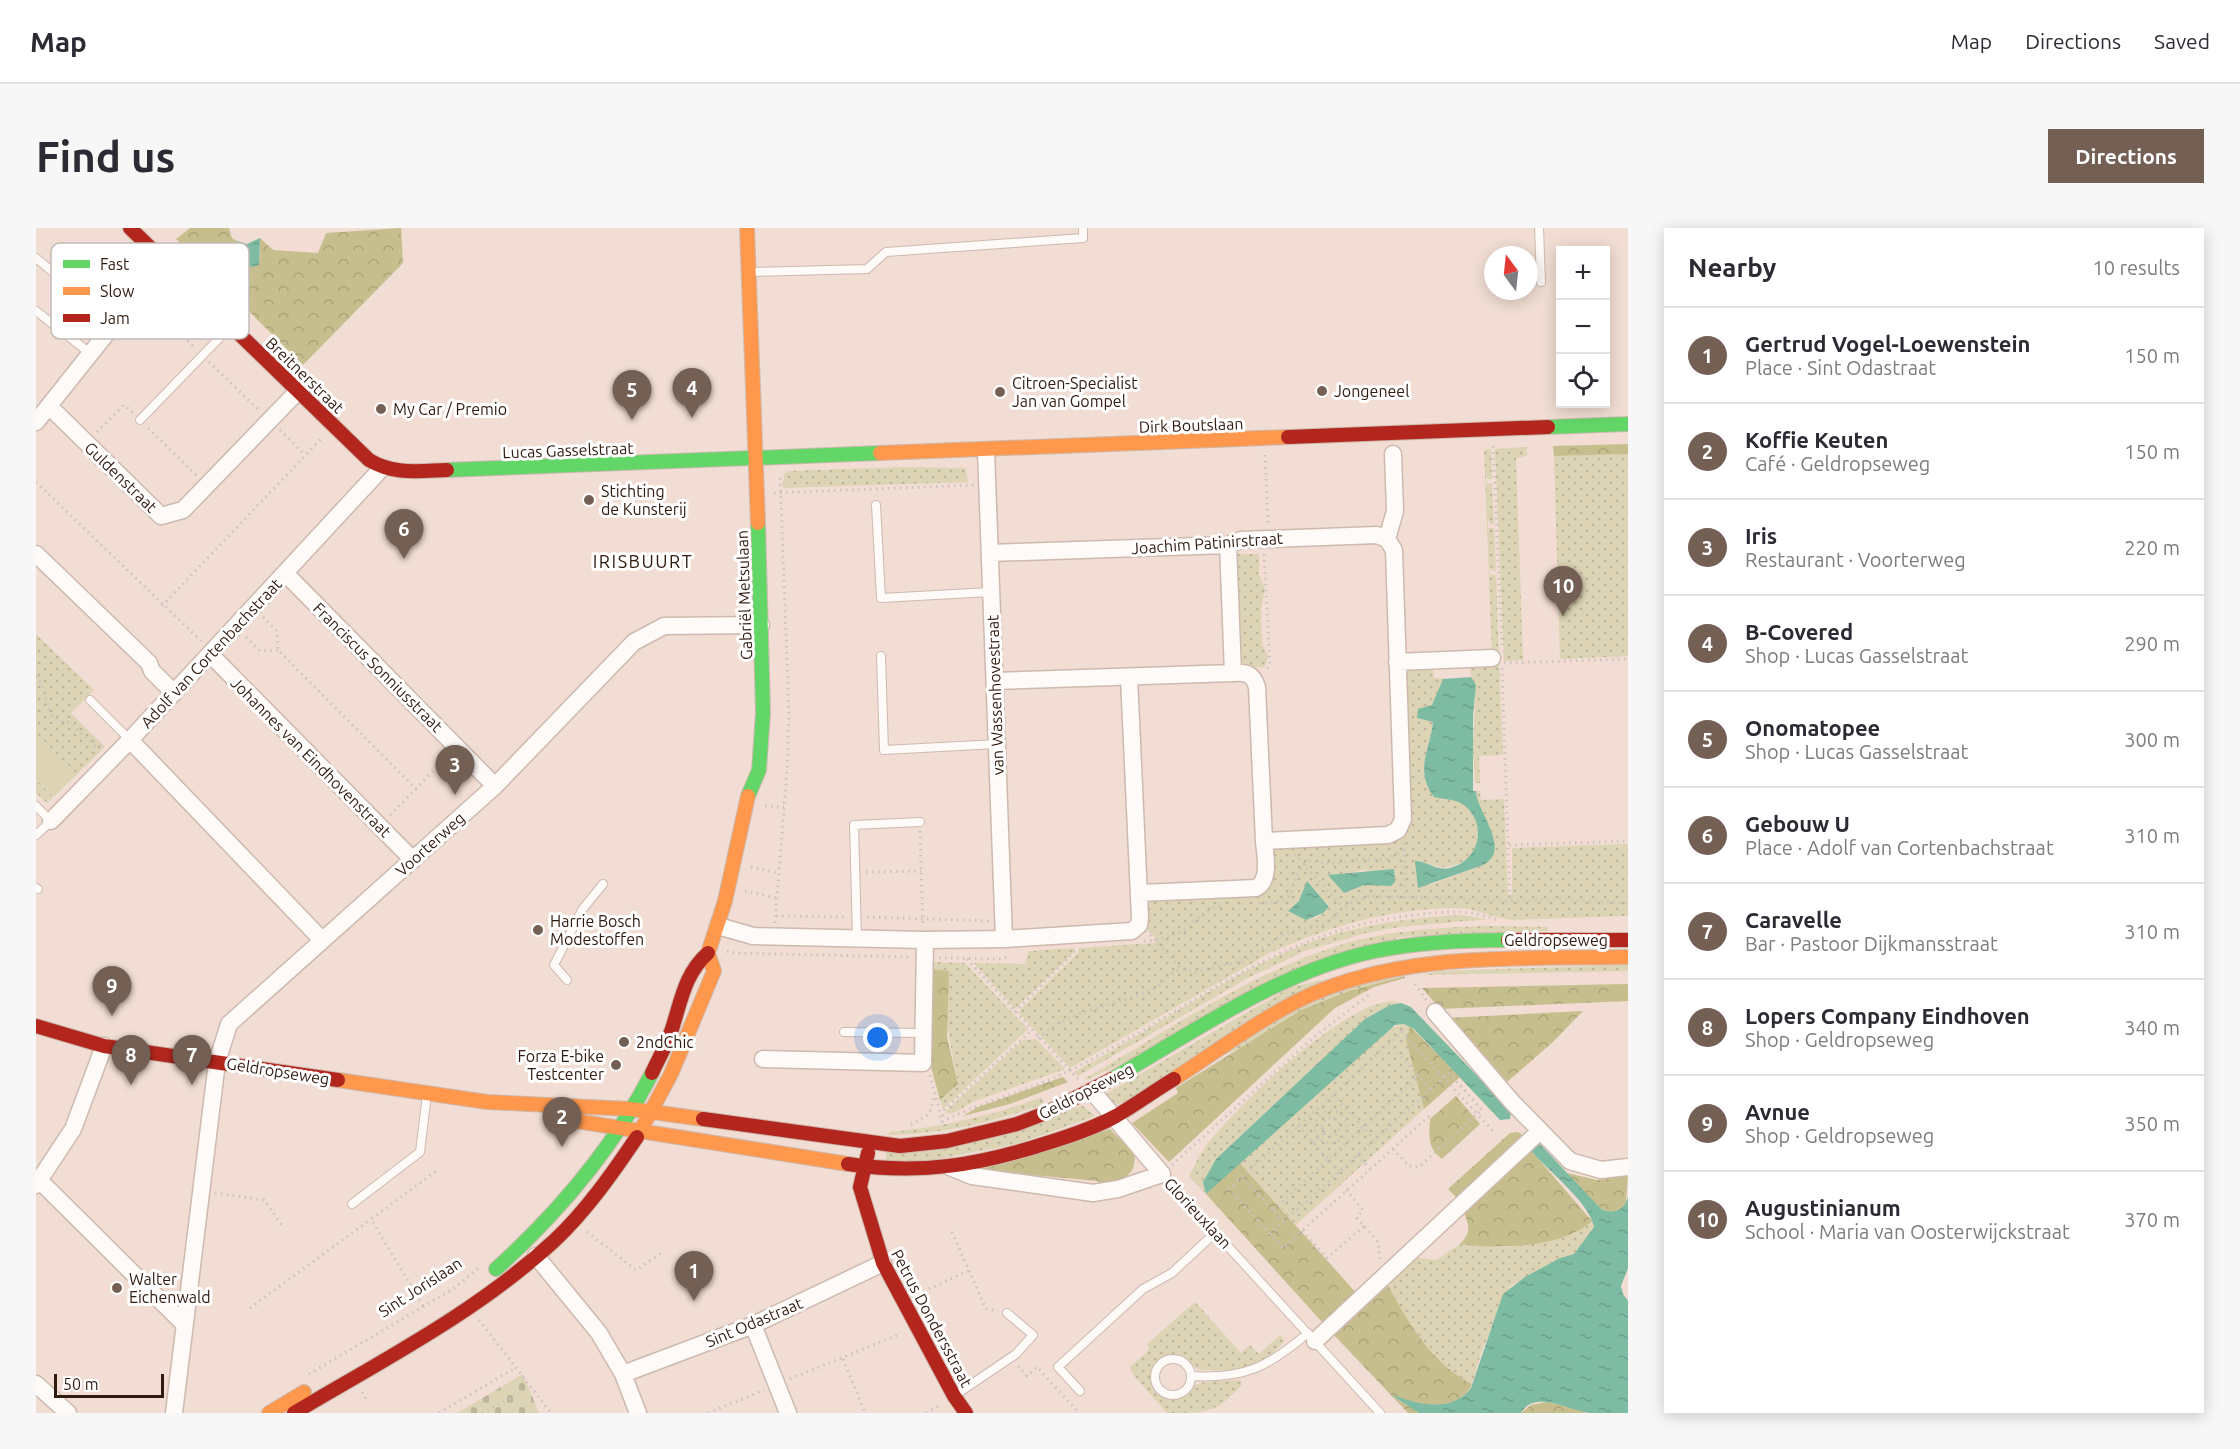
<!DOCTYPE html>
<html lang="en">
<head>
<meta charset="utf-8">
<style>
  :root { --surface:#fff; --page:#f7f7f7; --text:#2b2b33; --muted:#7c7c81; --line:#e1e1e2; --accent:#745f54 }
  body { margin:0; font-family:Ubuntu,sans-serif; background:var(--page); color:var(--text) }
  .controls { position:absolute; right:18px; top:18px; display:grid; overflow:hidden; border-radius:0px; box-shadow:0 3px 15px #0003 }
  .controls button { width:54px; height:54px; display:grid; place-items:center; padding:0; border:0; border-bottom:2px solid var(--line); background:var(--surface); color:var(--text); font:30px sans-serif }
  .compass { position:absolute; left:1448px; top:18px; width:54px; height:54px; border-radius:50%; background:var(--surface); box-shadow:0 3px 15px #0003; rotate:345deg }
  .scale { position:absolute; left:18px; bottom:15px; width:110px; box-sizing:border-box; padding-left:6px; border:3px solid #311b0f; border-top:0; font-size:16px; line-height:21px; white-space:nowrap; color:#311b0f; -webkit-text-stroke:4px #fff; paint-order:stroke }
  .you { position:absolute; left:842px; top:810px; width:21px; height:21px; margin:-15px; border:4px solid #fff; border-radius:50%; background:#1a73e8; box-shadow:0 0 0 9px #1a73e833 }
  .badge { display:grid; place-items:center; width:39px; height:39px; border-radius:50%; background:var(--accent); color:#fff; font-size:20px; font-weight:700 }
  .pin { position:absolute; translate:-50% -50px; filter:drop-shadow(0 2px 3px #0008) }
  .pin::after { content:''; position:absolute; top:32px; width:21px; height:18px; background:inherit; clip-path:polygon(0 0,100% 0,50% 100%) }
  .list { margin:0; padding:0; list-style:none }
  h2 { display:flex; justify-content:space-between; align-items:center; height:78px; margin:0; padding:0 24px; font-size:26px }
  h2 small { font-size:20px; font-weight:400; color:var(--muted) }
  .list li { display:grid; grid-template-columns:39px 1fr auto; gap:18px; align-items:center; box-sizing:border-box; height:96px; padding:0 24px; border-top:2px solid var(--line) }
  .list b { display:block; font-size:22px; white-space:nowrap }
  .list p { margin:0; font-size:20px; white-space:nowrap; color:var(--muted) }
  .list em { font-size:20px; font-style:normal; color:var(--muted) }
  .icon { flex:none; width:33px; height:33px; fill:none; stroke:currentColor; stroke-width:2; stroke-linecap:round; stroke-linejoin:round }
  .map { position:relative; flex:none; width:1592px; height:1185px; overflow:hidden; border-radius:0px }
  header { display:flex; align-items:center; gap:36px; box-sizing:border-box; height:84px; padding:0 30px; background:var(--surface); border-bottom:2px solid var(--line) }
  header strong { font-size:28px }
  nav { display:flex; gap:33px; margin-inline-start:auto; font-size:21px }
  .intro { display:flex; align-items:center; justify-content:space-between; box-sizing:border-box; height:144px; padding:0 36px }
  h1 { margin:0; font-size:42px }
  .button { padding:15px 27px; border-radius:0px; background:var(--accent); color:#fff; font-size:21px; font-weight:700 }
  main { display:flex; gap:36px; padding:0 36px }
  aside { flex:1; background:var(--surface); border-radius:0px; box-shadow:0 3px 15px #0003 }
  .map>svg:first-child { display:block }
</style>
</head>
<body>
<header>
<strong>Map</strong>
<nav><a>Map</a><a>Directions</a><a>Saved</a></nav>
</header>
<div class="intro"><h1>Find us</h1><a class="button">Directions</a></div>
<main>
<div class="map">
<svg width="1592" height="1185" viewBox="0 0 1592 1185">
  <defs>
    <pattern id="green-dots" width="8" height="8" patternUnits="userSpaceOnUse" patternTransform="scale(1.5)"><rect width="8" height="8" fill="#dcd4b4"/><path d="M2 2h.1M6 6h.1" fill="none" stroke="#bdb59a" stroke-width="1.8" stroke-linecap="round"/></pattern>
    <pattern id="forest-crowns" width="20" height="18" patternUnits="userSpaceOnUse" patternTransform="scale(1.5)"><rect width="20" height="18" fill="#c7be8e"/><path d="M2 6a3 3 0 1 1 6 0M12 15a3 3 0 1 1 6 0" fill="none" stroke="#aba379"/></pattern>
    <pattern id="cemetery-stones" width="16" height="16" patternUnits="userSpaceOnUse" patternTransform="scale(1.5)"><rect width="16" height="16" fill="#dcd4b4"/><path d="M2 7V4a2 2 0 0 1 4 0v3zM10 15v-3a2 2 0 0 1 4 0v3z" fill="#bdb59a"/></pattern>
    <pattern id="water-ripples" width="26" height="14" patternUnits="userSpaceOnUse" patternTransform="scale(1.5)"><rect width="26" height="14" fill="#7dbba3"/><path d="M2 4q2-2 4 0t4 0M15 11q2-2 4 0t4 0" fill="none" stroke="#6ca08b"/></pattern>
  </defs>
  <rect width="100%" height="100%" fill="#f1ddd3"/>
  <path fill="url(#green-dots)" fill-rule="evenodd" d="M1491,219V228L1480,230L1487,432L1468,433L1459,221Z
    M1455,221L1456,251H1452L1450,247V255L1456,256L1458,296H1454L1452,292V300H1458L1460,343H1456L1453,337L1454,347H1460L1463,429H1456L1448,222Z
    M1592,226V428L1524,431L1518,228Z
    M867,239L930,240L932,254L747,260L748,246L752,243Z
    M1199,326H1223V346L1229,361L1225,379L1226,416L1232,428L1229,439L1214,440L1204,433Z
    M0,406L58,462L35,485L69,519L11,575L0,565Z
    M1463,431L1467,527L1443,528L1444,555H1439L1437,519L1439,472L1433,435Z
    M1397,437L1398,450H1409L1396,478L1381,490L1397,494C1394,521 1378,542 1398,569C1407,572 1417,570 1425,575C1465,601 1433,659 1382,632L1394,657L1447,637L1458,625C1460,601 1440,585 1440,563H1444L1445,572L1468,571L1472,667L1476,666V620L1592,616V688L1477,692C1458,690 1443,681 1423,680C1358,679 1290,699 1232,726L1034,840L982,784L1042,725L1043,720L1118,715L1121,711L1109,700L1113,673L1218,666L1236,624L1243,618L1359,612L1370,443L1373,440ZM1358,641L1359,655L1355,658L1332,656L1314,661L1299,648L1328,642L1344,644ZM1268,664L1292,676L1293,680C1270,700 1274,687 1253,682L1261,676Z
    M1424,687L1452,691L1364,699L1330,705L1269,723L1212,750L1042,848L1038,844C1113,804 1183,751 1262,719C1314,698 1369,690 1424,687Z
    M1448,698L1512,699V703L1363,709L1050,852V850C1129,804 1208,749 1295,720C1345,703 1396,700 1448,698Z
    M1038,720V724L979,781L938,735L989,736L993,723Z
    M1412,725L1080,877L1068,867L1255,759Z
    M894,734L929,735L992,801L907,881L904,872L922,856L911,798L894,741Z
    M1592,737V743L1387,747L1403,743Z
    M1356,773L1365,775L1354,777L1329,791L1180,931L1167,953L1170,966L1153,948C1158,938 1163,928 1169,919C1201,878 1304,777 1356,773Z
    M1368,796L1374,798L1370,812L1388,881L1260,997L1203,934L1354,800Z
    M1000,811L1029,841L939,873L915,886L909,884L987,812Z
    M1006,869L1008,876C956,894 906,907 851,907L854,904C906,899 956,888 1006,869Z
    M1047,878L1059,888L984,915L871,937L850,935V924Z
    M1556,993L1558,999L1538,1026L1524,1030L1473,1059L1445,1125L1436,1156C1396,1136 1371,1093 1351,1055L1378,1029L1400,1032L1424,1016L1470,1019L1522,1010L1539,1005Z
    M1159,1074L1205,1125L1214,1117L1223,1126L1244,1107L1249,1113L1223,1138L1210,1143L1166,1142L1155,1138L1148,1128H1127C1119,1134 1115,1141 1115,1152C1115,1158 1118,1164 1123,1167C1143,1181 1147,1161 1162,1156C1174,1151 1191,1153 1204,1152L1206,1157C1179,1185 1173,1185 1131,1185L1099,1149L1094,1139L1113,1122L1111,1116Z"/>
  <path fill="url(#forest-crowns)" d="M154,0H193L196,10L201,13V33L223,36L224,10L237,22L282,25L290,5L365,0L367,35L267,137L140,11Z
    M1592,216V226L1518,228L1517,218Z
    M894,741L913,743L911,809L922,856L904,872L892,828Z
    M1368,748L1369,750L1338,759L1299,780L1133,934L1096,895L1142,865L1140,860L1265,782L1313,763Z
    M1592,756V773L1404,781L1386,760Z
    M1547,783L1517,814L1471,854L1410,790Z
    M1374,798L1424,849L1388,881L1370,812Z
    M1027,849L1032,854L974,876L927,888L942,879Z
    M1420,868L1444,896L1406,931C1391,920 1393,908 1394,891Z
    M1074,901L1098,925C1102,947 1085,953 1068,957L1061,953L986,946L979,949L943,941Z
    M1482,904L1490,909L1421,970L1412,961L1474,905Z
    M1493,920L1556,993C1527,1020 1462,1021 1424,1016C1436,1004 1433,999 1428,984Z
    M1203,934L1322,1067L1286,1094L1170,966Z
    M1531,945L1561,952L1592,948L1590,974C1572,1003 1544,960 1531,945Z
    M1351,1055C1371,1093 1396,1136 1436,1156C1422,1185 1384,1178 1357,1168L1383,1185H1372L1297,1106Z
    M1511,1174L1532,1178L1550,1185H1485L1495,1177Z"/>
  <path fill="url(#cemetery-stones)" d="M487,1146L503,1185H421Z"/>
  <path fill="#dcd4b4" d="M1,506L41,546L17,569L0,552Z"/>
  <path fill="url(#water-ripples)" d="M224,10L223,37L217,39L203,35L201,13L211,16Z
    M1435,449L1440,457L1437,487V563H1440C1440,583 1477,622 1447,637L1382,660L1379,633C1391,633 1400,643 1414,640C1443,633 1452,597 1429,578C1419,570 1409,572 1398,569C1378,542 1394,522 1397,494L1381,490L1382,481L1396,477L1407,451Z
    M1358,641L1359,654L1355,658L1328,657L1308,665L1292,647Z
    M1271,653L1293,679L1287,685L1270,692L1252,683L1263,673Z
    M1365,775L1375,779L1475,883L1474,891L1464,892L1378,801L1368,796L1359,797L1170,966L1167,954L1180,931L1329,791L1354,777Z
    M1502,914L1565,981C1578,987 1588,982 1592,969V1040L1585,1058L1587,1066L1592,1073V1185C1579,1185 1566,1185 1553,1185C1533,1183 1500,1161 1485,1185H1383L1354,1166C1382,1177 1416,1185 1435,1160L1467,1066L1489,1049L1524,1030L1538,1026L1558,999C1553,973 1510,942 1493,920Z"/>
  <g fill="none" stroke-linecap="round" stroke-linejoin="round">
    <g stroke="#cdb9ae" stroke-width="10">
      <path id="lane" d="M1503,0L1505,54
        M0,30L50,71L60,70L112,21
        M714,44L831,41L850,24L1047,10V0
        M0,83L55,126
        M104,192L195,98
        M840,277L845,370L955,364
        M845,428L848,522L961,516
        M54,472L94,512
        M0,578L15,593L0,607
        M0,660L2,661
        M821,710L818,597L884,594
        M531,752L518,737L546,682L567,656
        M808,804L887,805
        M1126,946L1344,1185
        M316,976L384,924L391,866
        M1119 1149a18 18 0 1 1 36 0a18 18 0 1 1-36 0Z
        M1155,1148C1209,1151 1232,1139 1272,1105
        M1044,1163L1022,1139L1107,1061L1136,1045L1180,1004
        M918,1168L980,1126L997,1107L971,1085"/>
    </g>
    <g stroke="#cdb9ae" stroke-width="19">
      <path id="street" d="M13,178L125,288L147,282L262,163
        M0,194L129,32
        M950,223L968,711
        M1192,317L1197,445C1211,444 1217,446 1221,459L1228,613
        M954,325L1192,317L1205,312L1341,307L1351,311
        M0,326L113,435L116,443L138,465
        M249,345L459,558
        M174,426L377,632
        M1361,434L1456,430
        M959,453L1197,445
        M94,512L286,712
        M15,593L94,512L346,240
        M1104,665L1220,660C1235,652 1229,628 1228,613L1352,607L1362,602L1367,591L1358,322L1351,311L1359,283L1357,226
        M682,698L717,708L888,712L968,711L1096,703L1103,697L1104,690L1093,449
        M1399,784L1476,874L1534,933L1565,942L1592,939
        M727,831L887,835L889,712
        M914,939L936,948L1057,965L1082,961L1126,946L1056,863
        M4,953L147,1095
        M0,957L37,901L68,818
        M500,1028L563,1105L587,1146L602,1185
        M717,1097L752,1185
        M1279,1113L1504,903
        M587,1146L717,1097L847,1035
        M0,1156L32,1185
        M138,1185L181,834L193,796L459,558L598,414L628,398L725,397"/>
    </g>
    <g stroke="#cdb9ae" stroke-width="16">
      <path id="fast" d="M1512,199L1592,196
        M411,242L844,225
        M712,568L723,542L727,485L722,295
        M1076,851C1159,803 1244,743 1339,723C1383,714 1427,712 1472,712
        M460,1041C523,984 577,921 616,845"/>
    </g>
    <g stroke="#cdb9ae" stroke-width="16">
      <path id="slow" d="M711,0L722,295
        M844,225L1252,209
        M1138,851C1183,822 1237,781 1286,762C1383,724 1489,731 1592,729
        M302,852L451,874L595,881L667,891
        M521,890L812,936
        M601,909L635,846L678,743L672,725L689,673L712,568
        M233,1185L268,1164"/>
    </g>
    <g stroke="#cdb9ae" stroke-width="16">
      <path id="jam" d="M94,0L333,232C358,247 382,243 411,242
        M1252,209L1512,199
        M1472,712H1592
        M0,798L68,818L302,852
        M616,845C623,830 631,816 636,801C645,773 649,745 672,725
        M667,891L864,918L911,913L981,896L1012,884L1076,851
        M832,925L824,959L847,1035L918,1168L930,1185
        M812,936C884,947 943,937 1011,915C1034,908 1058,900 1080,888C1099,877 1118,863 1138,851
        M258,1185C347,1132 441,1084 518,1013C550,983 576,946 601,909"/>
    </g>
    <path stroke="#cbc2be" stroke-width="3" stroke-dasharray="1.5 4.5" stroke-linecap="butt" d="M112,76L160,121
      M173,134L224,183
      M112,200L161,248
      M244,202L269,227
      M61,204L88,177L97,185
      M1457,218L1466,419
      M1229,227L1232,296
      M0,254L165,413
      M738,265L938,257
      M1228,326L1234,437L1229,443
      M126,378L286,210
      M227,389L241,403L242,422L380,561L410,529
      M210,409L224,423L242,422
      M1468,435L1592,431
      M1466,440L1474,673
      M0,448C15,463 4,494 33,494L59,518L66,517
      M729,578L748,579
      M354,587L380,561
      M884,603L887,698
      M1368,615L1370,670
      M1473,617L1592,613
      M1259,626L1307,680
      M715,639L743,645
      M830,644L885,643
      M709,663L740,670
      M1223,675C1273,675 1246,651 1274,633L1299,636L1324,631L1349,632L1368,622
      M740,688L810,689
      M831,689L954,693
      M739,695L751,542L753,486L744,246
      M1114,707L1146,741L1160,744L1207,733L1249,705L1287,697L1314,675L1333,668L1474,673L1526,671L1592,675
      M1108,713C1120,713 1139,709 1149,701C1162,692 1167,682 1184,678
      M691,723L699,725L876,729
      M903,730L966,731L974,727
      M931,731L1042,851
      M1379,756L1391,773
      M979,784L1040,722
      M1002,810C1035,781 1077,779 1115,762C1127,757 1133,744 1146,741
      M1353,815L1394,861
      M894,847L905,889
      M1297,867L1338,911
      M1279 899a16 16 0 1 1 32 0a16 16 0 1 1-32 0Z
      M1286 899a9 9 0 1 1 18 0a9 9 0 1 1-18 0Z
      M906,894C948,872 991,864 1033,843C1152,784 1240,702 1379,687C1409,683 1436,681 1464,693
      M906,894L908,882L995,803
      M875,897L893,886L899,867
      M1262,898L1303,943
      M1277,914L1288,905
      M1357,921L1373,938L1383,939L1441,886L1366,804L1193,961L1247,1020L1266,1003L1393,888
      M1321,927L1334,941
      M1136,937L1278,809L1333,767
      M1206,949L1248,994
      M1310,962L1327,982L1321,990L1342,1014L1344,1031
      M179,965L228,972L247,999
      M1237,982L1383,848
      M1266,1003L1291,1030L1328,998
      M551,1004L600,1042L628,1023
      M916,1004L950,1081L962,1083
      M1234,1006L1413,845L1446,882L1441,886L1460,906
      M882,1066L932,1043
      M387,1078L335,991L403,941
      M214,1080L335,991
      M443,1092L515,1185
      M807,1131L829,1185
      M982,1138L991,1148L1001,1139L1043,1185
      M273,1146L417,1061L443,1040
      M754,1151L864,1106
      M326,1164L331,1173
      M403,1185L479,1140
      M446,1185L479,1168
      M672,1185L728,1162
      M890,1185L904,1177"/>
    <use href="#lane" stroke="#fdfaf8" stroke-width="8"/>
    <use href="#street" stroke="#fdfaf8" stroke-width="16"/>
    <use href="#fast" stroke="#63d668" stroke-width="14"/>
    <use href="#slow" stroke="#ff974d" stroke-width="14"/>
    <use href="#jam" stroke="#b3261e" stroke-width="14"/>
  </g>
  <g fill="#745f54" stroke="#fff" stroke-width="2">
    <circle cx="1286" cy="163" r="6"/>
    <circle cx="964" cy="164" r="6"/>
    <circle cx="345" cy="181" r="6"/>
    <circle cx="553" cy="272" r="6"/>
    <circle cx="502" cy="702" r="6"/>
    <circle cx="588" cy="814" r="6"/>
    <circle cx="580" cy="837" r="6"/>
    <circle cx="81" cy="1060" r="6"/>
  </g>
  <g text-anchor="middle" stroke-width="6" stroke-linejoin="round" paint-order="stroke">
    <g font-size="16" fill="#311b0f" stroke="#fff">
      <text transform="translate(269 147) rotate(44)" y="6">Breitnerstraat</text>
      <text transform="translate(1155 197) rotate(-2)" y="6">Dirk Boutslaan</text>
      <text transform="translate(532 222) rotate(-2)" y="6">Lucas Gasselstraat</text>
      <text transform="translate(85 249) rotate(44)" y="6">Guldenstraat</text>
      <text transform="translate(1171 315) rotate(-4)" y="6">Joachim Patinirstraat</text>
      <text transform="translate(708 367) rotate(-92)" y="6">Gabriël Metsulaan</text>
      <text transform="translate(175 425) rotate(-47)" y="6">Adolf van Cortenbachstraat</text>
      <text transform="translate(342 439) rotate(45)" y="6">Franciscus Sonniusstraat</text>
      <text transform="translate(959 467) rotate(-92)" y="6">van Wassenhovestraat</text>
      <text transform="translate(275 529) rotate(45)" y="6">Johannes van Eindhovenstraat</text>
      <text transform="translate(394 616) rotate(-42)" y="6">Voorterweg</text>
      <text x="1520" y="718">Geldropseweg</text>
      <text transform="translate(242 843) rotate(9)" y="6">Geldropseweg</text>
      <text transform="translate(1050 863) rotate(-27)" y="6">Geldropseweg</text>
      <text transform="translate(1162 985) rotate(47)" y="6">Glorieuxlaan</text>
      <text transform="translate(384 1059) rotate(-33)" y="6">Sint Jorislaan</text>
      <text transform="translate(896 1090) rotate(62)" y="6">Petrus Dondersstraat</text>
      <text transform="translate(718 1094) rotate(-23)" y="6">Sint Odastraat</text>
    </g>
    <g font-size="16" fill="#311b0f" stroke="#fff" text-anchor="start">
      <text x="976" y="161">Citroen-Specialist<tspan x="976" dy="18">Jan van Gompel</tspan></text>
      <text x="1298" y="169">Jongeneel</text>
      <text x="357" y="187">My Car / Premio</text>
      <text x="565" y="269">Stichting<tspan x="565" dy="18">de Kunsterij</tspan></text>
      <text x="514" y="699">Harrie Bosch<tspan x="514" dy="18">Modestoffen</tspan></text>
      <text x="600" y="820">2ndChic</text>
      <text x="568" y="834" text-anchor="end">Forza E-bike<tspan x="568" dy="18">Testcenter</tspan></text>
      <text x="93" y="1057">Walter<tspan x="93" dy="18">Eichenwald</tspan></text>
    </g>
    <g font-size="18" letter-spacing="1.5" fill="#311b0f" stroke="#fff">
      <text x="607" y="340">IRISBUURT</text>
    </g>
  </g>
  <rect x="15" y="15" width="198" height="96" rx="9" fill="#fff" stroke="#c1bbb7" stroke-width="1.5"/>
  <rect x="27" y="32" width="27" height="8" fill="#63d668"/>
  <rect x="27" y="59" width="27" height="8" fill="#ff974d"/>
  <rect x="27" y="86" width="27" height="8" fill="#b3261e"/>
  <g font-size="16" fill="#311b0f">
    <text x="64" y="42">Fast</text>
    <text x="64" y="69">Slow</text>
    <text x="64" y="96">Jam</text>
  </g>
</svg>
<div class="controls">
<button>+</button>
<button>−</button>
<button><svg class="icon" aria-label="locate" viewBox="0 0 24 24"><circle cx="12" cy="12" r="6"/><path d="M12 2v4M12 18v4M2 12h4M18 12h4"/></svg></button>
</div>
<svg class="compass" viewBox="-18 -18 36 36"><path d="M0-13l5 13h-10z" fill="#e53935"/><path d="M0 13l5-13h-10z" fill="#7c7c81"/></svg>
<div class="scale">50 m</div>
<div class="you"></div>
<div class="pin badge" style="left:658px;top:1073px">1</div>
<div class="pin badge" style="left:526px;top:919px">2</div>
<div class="pin badge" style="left:419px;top:567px">3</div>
<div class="pin badge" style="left:656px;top:190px">4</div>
<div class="pin badge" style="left:596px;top:192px">5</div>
<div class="pin badge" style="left:368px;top:331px">6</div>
<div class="pin badge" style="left:156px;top:857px">7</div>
<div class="pin badge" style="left:95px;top:857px">8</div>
<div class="pin badge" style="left:76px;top:788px">9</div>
<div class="pin badge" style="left:1527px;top:388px">10</div>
</div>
<aside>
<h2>Nearby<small>10 results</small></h2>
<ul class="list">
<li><span class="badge">1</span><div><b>Gertrud Vogel-Loewenstein</b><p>Place · Sint Odastraat</p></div><em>150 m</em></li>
<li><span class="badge">2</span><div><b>Koffie Keuten</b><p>Café · Geldropseweg</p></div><em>150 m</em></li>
<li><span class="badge">3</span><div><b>Iris</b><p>Restaurant · Voorterweg</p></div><em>220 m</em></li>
<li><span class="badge">4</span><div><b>B-Covered</b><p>Shop · Lucas Gasselstraat</p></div><em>290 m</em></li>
<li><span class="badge">5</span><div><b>Onomatopee</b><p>Shop · Lucas Gasselstraat</p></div><em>300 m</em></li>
<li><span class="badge">6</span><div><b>Gebouw U</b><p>Place · Adolf van Cortenbachstraat</p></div><em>310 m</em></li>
<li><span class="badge">7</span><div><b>Caravelle</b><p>Bar · Pastoor Dijkmansstraat</p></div><em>310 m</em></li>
<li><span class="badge">8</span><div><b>Lopers Company Eindhoven</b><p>Shop · Geldropseweg</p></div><em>340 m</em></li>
<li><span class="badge">9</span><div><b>Avnue</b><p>Shop · Geldropseweg</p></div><em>350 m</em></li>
<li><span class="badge">10</span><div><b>Augustinianum</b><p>School · Maria van Oosterwijckstraat</p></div><em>370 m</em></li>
</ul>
</aside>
</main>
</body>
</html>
